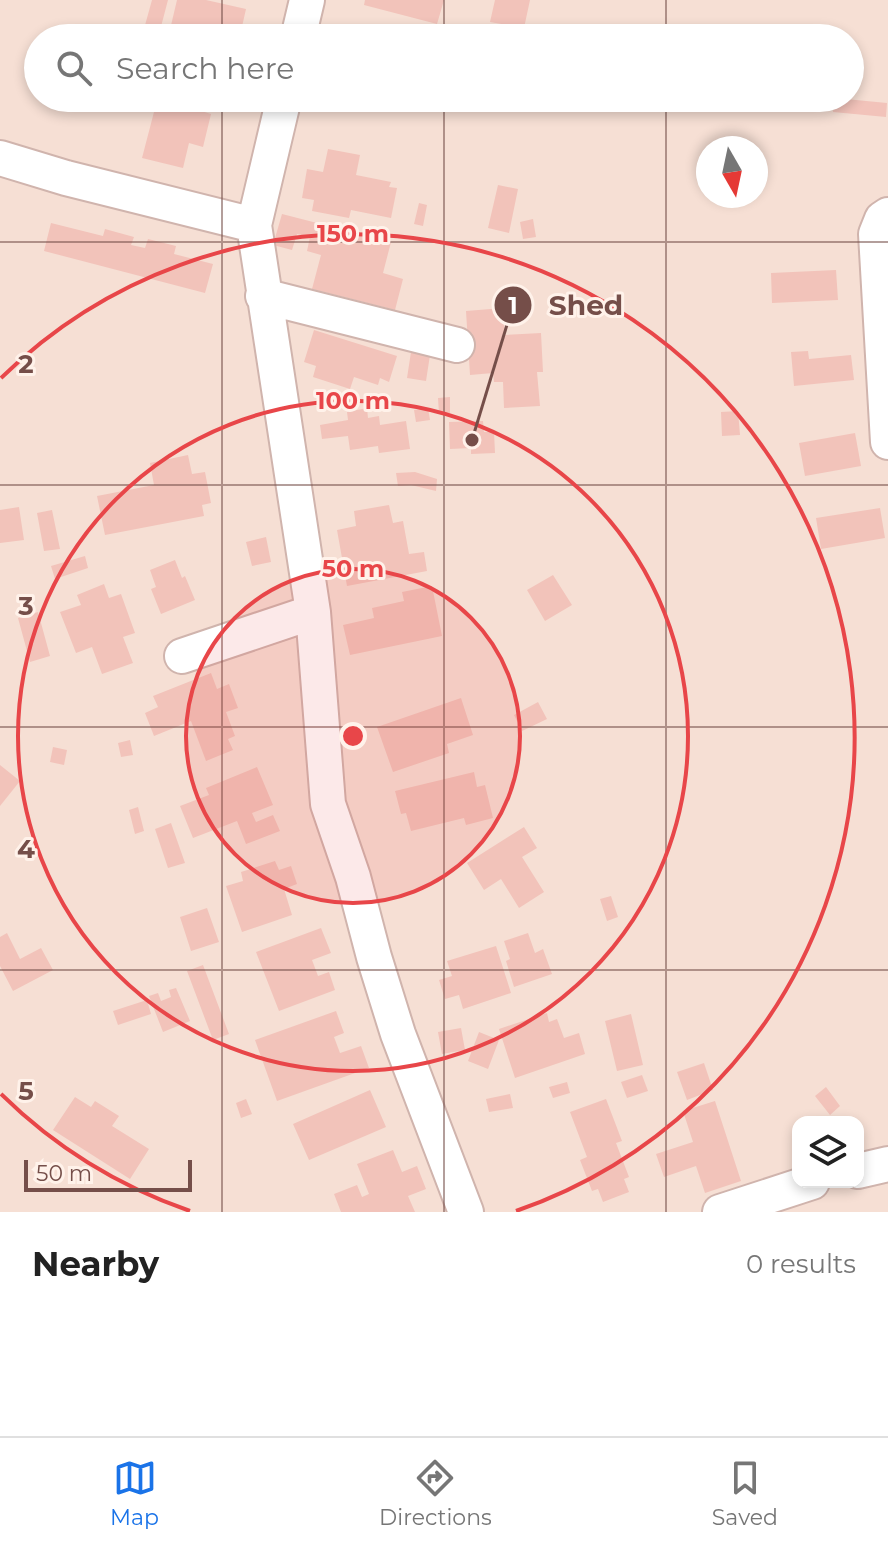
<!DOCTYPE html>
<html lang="en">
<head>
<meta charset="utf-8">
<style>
  :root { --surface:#fff; --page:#f6f6f6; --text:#222; --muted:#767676; --line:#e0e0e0; --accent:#1a73e8 }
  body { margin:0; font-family:Montserrat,sans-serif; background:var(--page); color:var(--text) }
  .controls { position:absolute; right:24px; bottom:24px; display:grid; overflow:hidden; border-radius:16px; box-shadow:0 4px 12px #0003 }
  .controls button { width:72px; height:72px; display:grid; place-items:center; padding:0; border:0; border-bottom:2px solid var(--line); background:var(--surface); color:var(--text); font:40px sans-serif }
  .compass { position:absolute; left:696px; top:136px; width:72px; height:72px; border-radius:50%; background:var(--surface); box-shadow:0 4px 12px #0003; rotate:171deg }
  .scale { position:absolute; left:24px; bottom:20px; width:168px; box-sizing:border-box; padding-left:8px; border:4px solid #754e49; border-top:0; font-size:22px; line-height:28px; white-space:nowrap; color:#754e49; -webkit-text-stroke:6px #fff2ea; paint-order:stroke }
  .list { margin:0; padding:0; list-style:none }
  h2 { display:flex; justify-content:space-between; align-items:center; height:104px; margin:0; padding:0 32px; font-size:34px }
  h2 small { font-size:26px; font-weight:400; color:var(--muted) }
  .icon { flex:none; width:44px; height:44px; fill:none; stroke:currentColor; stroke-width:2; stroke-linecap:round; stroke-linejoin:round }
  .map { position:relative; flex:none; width:888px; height:1212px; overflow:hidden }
  .search { position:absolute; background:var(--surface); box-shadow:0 4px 12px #0003; left:24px; right:24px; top:24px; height:88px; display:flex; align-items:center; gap:20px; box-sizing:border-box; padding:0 28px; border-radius:44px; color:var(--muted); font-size:30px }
  .sheet { height:224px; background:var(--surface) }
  nav { display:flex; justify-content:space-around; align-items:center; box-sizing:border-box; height:112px; border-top:2px solid var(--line); background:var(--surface); font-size:22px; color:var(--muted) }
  nav a { display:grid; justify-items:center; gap:4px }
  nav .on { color:var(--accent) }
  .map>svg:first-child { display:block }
</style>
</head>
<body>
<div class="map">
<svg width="888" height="1212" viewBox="0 0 888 1212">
  <rect width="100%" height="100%" fill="#fdede3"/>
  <path fill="#f6dfd4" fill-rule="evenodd" d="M0,0H888V1212H0ZM38,38H850V98H38ZM708,148H756V196H708ZM798,1122H858V1182H798Z"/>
  <path fill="#f2c3ba" d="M152,0H168L158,38L142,36Z
    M177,0H206L246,9L241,31L253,34L252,38H168Z
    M365,0H444L437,24L364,5Z
    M495,0H530L524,28L490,22Z
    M499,26L526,33L524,38H496Z
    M138,98H189L200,101L198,110L211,114L203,147L189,143L183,168L142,158L154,112L135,107Z
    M835,98L887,103L886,117L833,112Z
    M328,149L360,155L356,175L391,182L389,187L397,188L391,218L351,210L349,218L312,211L314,200L302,198L307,169L323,172Z
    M498,185L518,189L509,233L488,228Z
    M419,203L427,205L423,226L414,224Z
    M282,214L391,242L383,273L403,279L395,310L312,289L321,255L307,251L310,237L297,234L292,250L273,245Z
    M533,219L536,237L523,239L520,222Z
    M51,223L103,236L105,229L134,237L131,245L145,248L148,239L176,246L174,254L213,264L205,293L44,251Z
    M836,270L838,300L772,303L771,273Z
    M503,308L505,335L541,333L543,372H537L540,406L504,408L503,382H494L493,373L470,375L466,311Z
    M314,330L397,356L389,382L380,378L378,385L354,377L350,389L313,377L316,366L304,362Z
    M808,351L809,359L851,355L854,380L794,386L791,352Z
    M411,352L430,355L426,381L407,378Z
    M450,397V413L439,414L438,398Z
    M367,408L368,418L379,416L380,425L406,421L410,449L379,453L378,446L350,450L348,436L322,439L320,425L348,420L347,412Z
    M428,408L430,420L416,422L414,410Z
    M738,411L740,435L722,436L721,412Z
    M483,421L484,432H494L495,453L471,454V448L450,449L449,422Z
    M855,433L861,466L805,476L799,443Z
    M188,455L192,474L205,472L211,503L202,505L204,516L105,535L97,496L154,485L150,463Z
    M415,472L437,479L436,491L411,485L398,486L396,473Z
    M389,505L393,523L403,521L409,554L424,552L427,571L347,586L337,530L356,526L354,511Z
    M19,507L24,540L0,543V510Z
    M880,508L885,538L821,549L816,518Z
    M52,510L60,549L44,551L37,513Z
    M266,537L271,562L252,566L246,542Z
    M85,556L88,568L55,579L51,566Z
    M175,560L182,578L185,576L195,600L161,614L151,589L156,587L150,570Z
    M553,575L572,605L545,621L527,590Z
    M104,584L109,598L121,594L135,633L123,637L133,663L102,674L92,647L76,653L60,612L81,605L77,595Z
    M432,586L442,636L350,655L343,625L374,618L372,608L404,601L402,592Z
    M38,612L50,656L30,662L18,618Z
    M211,673L217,689L229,684L238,708L226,712L235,736L228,739L233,750L206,761L191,721L154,736L145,713L158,707L153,696Z
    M461,698L473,735L447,744L449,753L393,772L377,727Z
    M538,702L547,719L522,731L514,715Z
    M130,740L133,755L121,757L118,743Z
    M53,747L67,750L64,765L50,762Z
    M0,765L20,781L0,806Z
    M257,767L273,805L252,813L256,822L273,815L280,831L246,844L237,821L193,838L180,806L209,795L206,788Z
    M474,772L477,787L485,785L493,818L466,825L464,818L411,831L406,813L401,814L395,791Z
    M138,807L144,831L135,834L129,810Z
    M171,823L185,863L168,868L155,829Z
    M524,827L537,848L522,857L544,892L519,908L501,879L484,890L467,863Z
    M275,861L279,870L291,866L297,884L284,889L292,915L242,932L226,886L243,881L241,872Z
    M611,896L618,917L607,921L600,899Z
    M207,908L219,942L191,951L180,917Z
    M321,928L331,953L312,960L318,976L329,972L335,990L279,1011L256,952Z
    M7,933L20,959L41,948L53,970L13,991L0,966V937Z
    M528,933L535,953L543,949L552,974L514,987L506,961L510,959L504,941Z
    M496,946L511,993L463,1009L459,995L445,999L439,980L452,976L447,961Z
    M203,965L229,1034L213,1040L187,971Z
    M176,988L190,1021L163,1032L149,996L158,993L161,1001L171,997L169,990Z
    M147,1000L151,1014L118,1025L113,1011Z
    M336,1011L344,1033L334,1037L340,1053L361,1046L369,1068L277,1101L255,1040Z
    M547,1013L549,1022L557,1019L564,1038L579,1033L585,1054L515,1078L499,1029Z
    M631,1014L643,1065L617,1071L605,1021Z
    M461,1028L465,1050L442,1054L438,1032Z
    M479,1032L499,1040L488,1069L468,1061Z
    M704,1063L713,1090L687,1100L677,1072Z
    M642,1075L648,1091L627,1098L621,1082Z
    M567,1082L570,1093L553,1098L549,1087Z
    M826,1087L840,1106L830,1115L815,1096Z
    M370,1090L386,1127L309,1160L293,1124Z
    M510,1094L513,1108L489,1112L486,1099Z
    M75,1097L91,1107L95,1101L119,1116L112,1126L149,1149L130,1179L53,1130Z
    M246,1099L252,1114L241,1118L236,1103Z
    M606,1099L622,1141L616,1143L629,1177L624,1179L629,1192L603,1202L598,1189L592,1191L580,1160L587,1157L570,1112Z
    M715,1101L741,1181L705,1193L696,1166L664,1177L656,1154L693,1142L683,1111Z
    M393,1150L402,1172L417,1166L426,1189L408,1196L415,1212H341L334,1194L357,1185L362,1197L369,1194L357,1164Z"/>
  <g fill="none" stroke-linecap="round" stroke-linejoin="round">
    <g stroke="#d0b4ad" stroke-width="38">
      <path id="minor" d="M298,38L307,0
        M0,158L66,178L254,225L313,612L328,804L353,877L374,957L398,1034L466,1212
        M888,215L882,219L876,234L888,442
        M254,225L284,98
        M263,296L457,345
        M182,656L313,612
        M858,1171L888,1164
        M720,1212L812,1182"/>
    </g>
    <use href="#minor" stroke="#fff" stroke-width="34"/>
  </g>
  <path fill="none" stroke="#754e49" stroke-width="2" stroke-opacity="0.55" d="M222,0V38M444,0V38M666,0V38M222,98V1212M444,98V1212M666,98V1212M0,242H888M0,485H888M0,727H888M0,970H888"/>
  <circle cx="353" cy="736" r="167" fill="#e84649" fill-opacity=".12"/>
  <g fill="none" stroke="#e84649" stroke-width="4">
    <circle cx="353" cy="736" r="167"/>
    <circle cx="353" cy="736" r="335"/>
    <path d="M190 1211A502 502 0 0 1 1 1094M1 378A502 502 0 1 1 516 1211"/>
  </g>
  <g font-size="26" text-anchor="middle" font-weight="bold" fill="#754e49" stroke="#fff2ea" stroke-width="6" stroke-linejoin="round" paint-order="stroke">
    <text x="26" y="373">2</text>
    <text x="26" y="615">3</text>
    <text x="26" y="858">4</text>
    <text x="26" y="1100">5</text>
  </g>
  <circle cx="353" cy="736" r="12" fill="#e84649" stroke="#fff2ea" stroke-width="4"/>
  <g font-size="24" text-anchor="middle" font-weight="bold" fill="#e84649" stroke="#fff2ea" stroke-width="6" stroke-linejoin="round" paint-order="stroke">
    <text x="353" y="242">150 m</text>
    <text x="353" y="409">100 m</text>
    <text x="353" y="577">50 m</text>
  </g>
  <path fill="none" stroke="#754e49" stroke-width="3" d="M472 440L513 305"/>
  <g fill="#754e49" stroke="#fff2ea" stroke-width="3">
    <circle cx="472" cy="440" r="8"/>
    <circle cx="513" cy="305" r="20"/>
  </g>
  <g font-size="24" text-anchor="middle" font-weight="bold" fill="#fff">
    <text x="513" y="314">1</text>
  </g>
  <g font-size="28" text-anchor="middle" font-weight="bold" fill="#754e49" stroke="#fff2ea" stroke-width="6" stroke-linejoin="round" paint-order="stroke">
    <text x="586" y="315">Shed</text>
  </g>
</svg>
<div class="controls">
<button><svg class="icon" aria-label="layers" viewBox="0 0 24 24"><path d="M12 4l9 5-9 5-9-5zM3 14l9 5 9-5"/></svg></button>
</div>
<svg class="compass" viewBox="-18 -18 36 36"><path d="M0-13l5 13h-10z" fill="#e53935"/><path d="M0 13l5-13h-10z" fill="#767676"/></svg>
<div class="scale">50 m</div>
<div class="search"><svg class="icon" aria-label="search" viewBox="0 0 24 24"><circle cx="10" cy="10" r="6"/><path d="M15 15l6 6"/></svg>Search here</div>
</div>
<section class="sheet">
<h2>Nearby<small>0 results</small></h2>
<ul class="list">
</ul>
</section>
<nav>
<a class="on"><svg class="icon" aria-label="map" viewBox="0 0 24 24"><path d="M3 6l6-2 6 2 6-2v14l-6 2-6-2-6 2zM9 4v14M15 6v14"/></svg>Map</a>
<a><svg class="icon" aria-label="directions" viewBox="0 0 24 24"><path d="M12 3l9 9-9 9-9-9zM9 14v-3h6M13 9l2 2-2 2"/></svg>Directions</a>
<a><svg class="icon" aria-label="saved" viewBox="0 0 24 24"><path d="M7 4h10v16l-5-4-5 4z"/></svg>Saved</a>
</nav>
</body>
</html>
